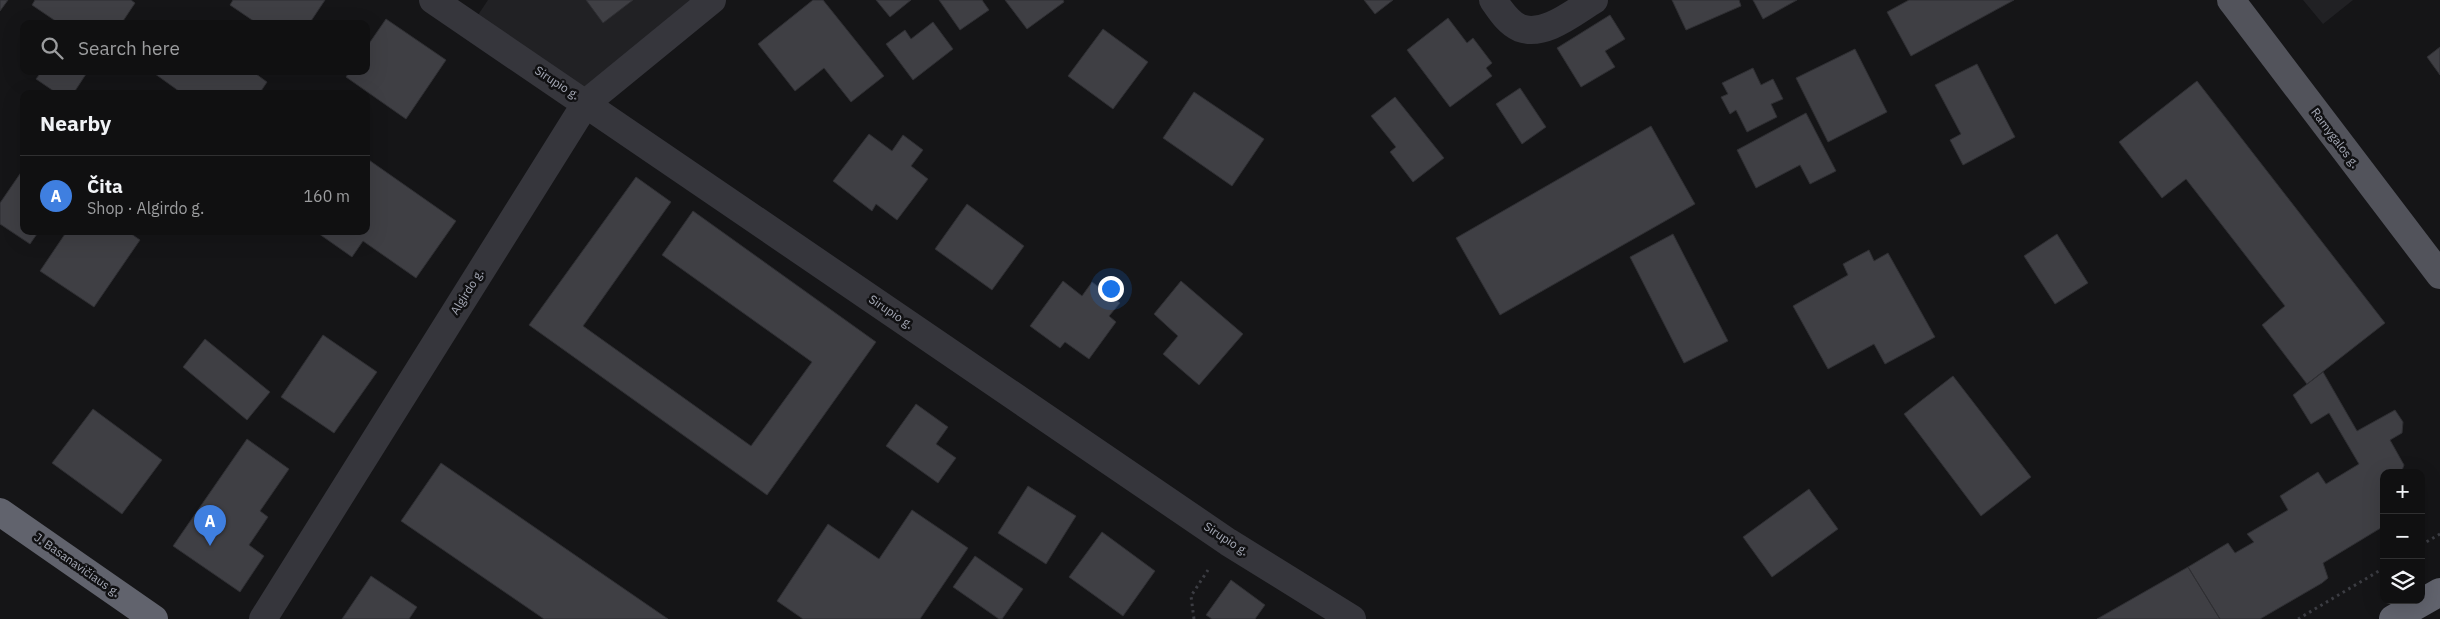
<!DOCTYPE html>
<html lang="en">
<head>
<meta charset="utf-8">
<style>
  :root { --surface:#101011; --page:#19191a; --text:#f1f3f6; --muted:#9c9d9f; --line:#303031; --accent:#1a73e8 }
  body { margin:0; font-family:"IBM Plex Sans",sans-serif; background:var(--page); color:var(--text) }
  .controls { position:absolute; right:15px; bottom:15px; display:grid; overflow:hidden; border-radius:10px; box-shadow:0 5px 20px #0002 }
  .controls button { width:45px; height:45px; display:grid; place-items:center; padding:0; border:0; border-bottom:1px solid var(--line); background:var(--surface); color:var(--text); font:25px sans-serif }
  .you { position:absolute; left:1110px; top:288px; width:18px; height:18px; margin:-12px; border:4px solid #fff; border-radius:50%; background:#1a73e8; box-shadow:0 0 0 8px #1a73e833 }
  .badge { display:grid; place-items:center; width:32px; height:32px; border-radius:50%; background:var(--accent); color:#fff; font-size:16px; font-weight:700 }
  .pin { position:absolute; translate:-50% -41px; filter:drop-shadow(0 1px 2px #0008) }
  .pin::after { content:''; position:absolute; top:26px; width:18px; height:15px; background:inherit; clip-path:polygon(0 0,100% 0,50% 100%) }
  .list { margin:0; padding:0; list-style:none }
  h2 { display:flex; justify-content:space-between; align-items:center; height:65px; margin:0; padding:0 20px; font-size:21px }
  h2 small { font-size:16px; font-weight:400; color:var(--muted) }
  .list li { display:grid; grid-template-columns:32px 1fr auto; gap:15px; align-items:center; box-sizing:border-box; height:80px; padding:0 20px; border-top:1px solid var(--line) }
  .list b { display:block; font-size:19px; white-space:nowrap }
  .list p { margin:0; font-size:16px; white-space:nowrap; color:var(--muted) }
  .list em { font-size:16px; font-style:normal; color:var(--muted) }
  .icon { flex:none; width:28px; height:28px; fill:none; stroke:currentColor; stroke-width:2; stroke-linecap:round; stroke-linejoin:round }
  .map { position:relative; flex:none; width:2440px; height:619px; overflow:hidden }
  .search { position:absolute; background:var(--surface); box-shadow:0 5px 20px #0002; left:20px; top:20px; width:350px; height:55px; display:flex; align-items:center; gap:12px; box-sizing:border-box; padding:0 18px; border-radius:10px; color:var(--muted); font-size:19px }
  .panel { position:absolute; background:var(--surface); box-shadow:0 5px 20px #0002; left:20px; top:90px; width:350px; height:145px; border-radius:10px }
  .map>svg:first-child { display:block }
</style>
</head>
<body>
<div class="map">
<svg width="2440" height="619" viewBox="0 0 2440 619">
  <rect width="100%" height="100%" fill="#151517"/>
  <path fill="#212124" d="M488,0H712L586,103L470,27Z
    M2303,0H2353L2323,24Z"/>
  <path fill="#3f3f44" stroke="#2f2f33" d="M0,0H8L0,11Z
    M35,0H131L135,3L121,24H60L32,5Z
    M233,0H325L309,24H258L230,5Z
    M586,0H633L603,23Z
    M813,0H823L884,76L851,102L824,68L795,91L758,44Z
    M876,0H911L890,17Z
    M939,0H982L989,10L960,30Z
    M1005,0H1063L1064,2L1027,29Z
    M1364,0H1393L1375,14Z
    M1672,0H1739L1741,6L1686,30Z
    M1753,0H1797L1763,19Z
    M1909,0H2014L1911,56L1887,12Z
    M1610,15L1625,39L1605,51L1615,67L1581,87L1557,48Z
    M1448,18L1467,43L1473,38L1492,63L1486,68L1492,76L1450,107L1407,50Z
    M386,19L446,60L406,119L346,77L350,71H366V48Z
    M933,22L953,49L913,80L886,44L905,30L911,39Z
    M1103,29L1148,62L1113,109L1068,76Z
    M2440,47V75L2427,57Z
    M1855,49L1887,112L1828,142L1796,78Z
    M1977,64L2015,137L1963,165L1950,140L1961,134L1935,85Z
    M1753,68L1761,85L1773,79L1783,99L1771,104L1777,117L1747,132L1736,110L1730,114L1721,97L1728,94L1722,83Z
    M42,71H88L73,94H58L36,79Z
    M151,71H252L267,82L259,94H183Z
    M2197,81L2385,323L2307,384L2262,325L2285,306L2186,179L2162,198L2119,142Z
    M1520,88L1546,127L1522,144L1496,104Z
    M1194,92L1264,139L1232,186L1163,138Z
    M1395,97L1444,158L1413,182L1390,152L1396,147L1371,116Z
    M1806,113L1836,171L1810,184L1800,165L1756,188L1737,150Z
    M1651,126L1695,204L1500,315L1456,238Z
    M869,134L892,151L903,135L923,150L911,166L928,179L897,220L876,204L872,211L833,181Z
    M366,158L456,221L416,278L363,241L352,257L315,231H366Z
    M24,168V231H39L30,244L0,224V203Z
    M636,177L671,202L583,326L751,446L812,362L662,255L693,211L876,342L767,495L529,325Z
    M967,204L1024,246L992,290L935,249Z
    M67,231H127L140,240L94,307L40,271Z
    M1673,234L1728,341L1684,363L1630,257Z
    M2057,234L2088,283L2055,304L2024,256Z
    M1869,250L1874,261L1888,253L1935,337L1885,364L1874,344L1828,369L1793,306L1848,275L1843,264Z
    M1063,281L1082,296L1092,282L1120,303L1109,316L1116,322L1089,359L1065,342L1060,348L1030,326Z
    M1181,281L1243,334L1199,385L1163,354L1178,336L1154,314Z
    M323,335L377,372L334,433L281,397Z
    M205,339L270,392L247,420L183,367Z
    M2323,372L2357,431L2395,410L2403,422L2402,433L2390,440L2404,465L2401,473H2384V526L2323,563L2328,578L2322,583L2260,619H2220L2188,567L2228,543L2235,553L2254,542L2247,534L2288,510L2280,496L2318,472L2326,484L2359,464L2329,413L2311,424L2293,395Z
    M1953,376L2031,477L1981,516L1904,414Z
    M916,404L948,427L936,444L956,458L938,483L886,446Z
    M93,409L162,460L122,514L52,463Z
    M247,439L289,469L260,511L268,517L249,545L264,556L240,592L173,546Z
    M441,463L668,619H544L401,521Z
    M1028,486L1076,516L1046,564L998,533Z
    M1809,489L1838,529L1772,577L1743,537Z
    M912,510L968,548L920,619H803L777,601L828,524L879,559Z
    M1102,532L1155,571L1123,616L1069,577Z
    M975,556L1023,589L1002,619H999L953,587Z
    M2188,567L2220,619H2097Z
    M371,576L417,607L409,619H342Z
    M1231,580L1265,605L1255,619H1212L1206,615Z"/>
  <g fill="none" stroke-linecap="round" stroke-linejoin="round">
    <path stroke="#3c3d43" stroke-width="3" stroke-dasharray="2.5 4" stroke-linecap="butt" d="M2421,545L2440,534
      M1194,619L1191,596L1208,570
      M2298,619L2384,568"/>
    <path stroke="#36363c" stroke-width="28" d="M433,0L1228,542L1352,619
      M1493,0C1500,10 1508,23 1520,28C1545,37 1574,12 1594,0
      M263,619L586,103L712,0"/>
    <path stroke="#52535b" stroke-width="28" d="M2231,0L2440,275"/>
    <path stroke="#61636d" stroke-width="28" d="M0,512L154,619
      M2393,619L2440,592"/>
  </g>
  <g text-anchor="middle" stroke-width="5" stroke-linejoin="round" paint-order="stroke">
    <g font-size="12" fill="#a6aab7" stroke="#101012">
      <text transform="translate(557 83) rotate(33)" y="4">Sirupio g.</text>
      <text transform="translate(2335 138) rotate(53)" y="4">Ramygalos g.</text>
      <text transform="translate(467 292) rotate(-58)" y="4">Algirdo g.</text>
      <text transform="translate(891 312) rotate(34)" y="4">Sirupio g.</text>
      <text transform="translate(1226 539) rotate(33)" y="4">Sirupio g.</text>
      <text transform="translate(77 565) rotate(35)" y="4">J. Basanavičiaus g.</text>
    </g>
  </g>
</svg>
<div class="controls">
<button>+</button>
<button>−</button>
<button><svg class="icon" aria-label="layers" viewBox="0 0 24 24"><path d="M12 4l9 5-9 5-9-5zM3 14l9 5 9-5"/></svg></button>
</div>
<div class="you"></div>
<div class="pin badge" style="left:210px;top:546px;background:#3f7fe0">A</div>
<div class="search"><svg class="icon" aria-label="search" viewBox="0 0 24 24"><circle cx="10" cy="10" r="6"/><path d="M15 15l6 6"/></svg>Search here</div>
<section class="panel">
<h2>Nearby<small></small></h2>
<ul class="list">
<li><span class="badge" style="background:#3f7fe0">A</span><div><b>Čita</b><p>Shop · Algirdo g.</p></div><em>160 m</em></li>
</ul>
</section>
</div>
</body>
</html>
